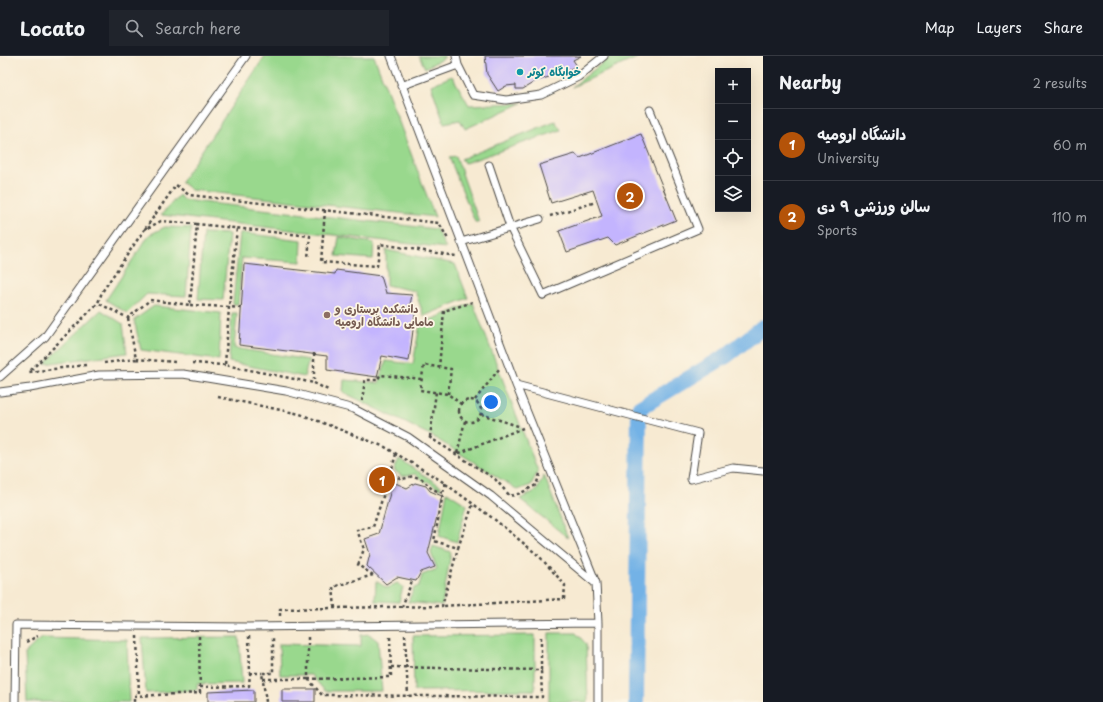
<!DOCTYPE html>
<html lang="en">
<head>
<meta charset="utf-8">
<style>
  :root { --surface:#171b24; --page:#20242c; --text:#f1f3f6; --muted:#9ea1a6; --line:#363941; --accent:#b45309 }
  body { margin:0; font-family:"Playpen Sans","Playpen Sans Arabic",sans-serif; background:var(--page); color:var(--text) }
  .controls { position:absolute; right:12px; top:12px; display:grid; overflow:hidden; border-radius:0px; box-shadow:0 4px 16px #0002 }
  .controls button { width:36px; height:36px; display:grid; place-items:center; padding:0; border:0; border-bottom:1px solid var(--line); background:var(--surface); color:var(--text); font:20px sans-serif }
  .you { position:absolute; left:491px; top:346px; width:14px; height:14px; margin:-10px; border:3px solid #fff; border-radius:50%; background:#1a73e8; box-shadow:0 0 0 6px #1a73e833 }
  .badge { display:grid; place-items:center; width:26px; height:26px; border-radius:50%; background:var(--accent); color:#fff; font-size:13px; font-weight:700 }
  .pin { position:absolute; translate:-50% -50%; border:2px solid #fff; box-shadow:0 1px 4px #0006 }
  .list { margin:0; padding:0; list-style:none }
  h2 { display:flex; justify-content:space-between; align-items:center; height:52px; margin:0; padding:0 16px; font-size:17px }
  h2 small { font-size:13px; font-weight:400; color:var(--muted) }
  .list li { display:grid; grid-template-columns:26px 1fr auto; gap:12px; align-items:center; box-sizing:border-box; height:72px; padding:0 16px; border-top:1px solid var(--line) }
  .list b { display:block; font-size:15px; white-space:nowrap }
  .list p { margin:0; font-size:13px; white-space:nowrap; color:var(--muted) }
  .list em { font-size:13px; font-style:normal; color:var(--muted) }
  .icon { flex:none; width:22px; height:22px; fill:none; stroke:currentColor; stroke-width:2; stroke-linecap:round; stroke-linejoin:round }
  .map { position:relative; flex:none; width:763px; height:646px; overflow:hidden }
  header { display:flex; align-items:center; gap:24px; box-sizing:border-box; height:56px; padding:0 20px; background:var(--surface); border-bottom:1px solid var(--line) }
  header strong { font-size:19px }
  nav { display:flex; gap:22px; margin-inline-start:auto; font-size:14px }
  .search { width:280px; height:36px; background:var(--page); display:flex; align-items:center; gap:10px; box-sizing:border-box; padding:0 14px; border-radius:0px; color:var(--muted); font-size:15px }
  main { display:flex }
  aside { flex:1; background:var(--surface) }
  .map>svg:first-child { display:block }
</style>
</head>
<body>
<header>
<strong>Locato</strong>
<div class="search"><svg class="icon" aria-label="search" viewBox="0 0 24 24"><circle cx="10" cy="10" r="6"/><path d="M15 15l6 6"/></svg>Search here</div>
<nav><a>Map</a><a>Layers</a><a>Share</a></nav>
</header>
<main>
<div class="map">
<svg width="763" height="646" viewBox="0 0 763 646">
  <rect width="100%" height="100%" fill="#fcf5e5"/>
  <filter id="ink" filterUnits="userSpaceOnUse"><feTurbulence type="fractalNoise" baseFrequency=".025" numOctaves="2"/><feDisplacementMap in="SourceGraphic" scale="8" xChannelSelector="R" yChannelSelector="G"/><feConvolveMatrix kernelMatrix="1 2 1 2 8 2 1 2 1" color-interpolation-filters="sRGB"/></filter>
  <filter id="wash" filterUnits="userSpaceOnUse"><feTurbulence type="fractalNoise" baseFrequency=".012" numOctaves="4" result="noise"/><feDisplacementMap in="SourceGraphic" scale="16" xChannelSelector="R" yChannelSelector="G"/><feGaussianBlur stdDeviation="0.9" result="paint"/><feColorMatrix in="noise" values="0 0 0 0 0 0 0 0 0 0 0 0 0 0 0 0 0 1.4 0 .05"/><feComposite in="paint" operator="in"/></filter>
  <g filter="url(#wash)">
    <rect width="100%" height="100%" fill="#f7ead2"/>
    <path fill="#99d88d" stroke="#62825c" d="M265,0H374L435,161L191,134L181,126Z
      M419,0H444V2L425,12Z
      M611,0H641L572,31L610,1Z
      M452,20L469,49L522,47L465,73L460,64L444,67L431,29Z
      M555,65L561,74L465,107L461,103Z
      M456,100L479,166H475L449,101Z
      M179,139L183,144L436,173L446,192L161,159Z
      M165,171L191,172L186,240L147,238L127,257L106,244L149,179Z
      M203,177L229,178L223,244L198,243Z
      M240,177L302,184L301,206L242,202L238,248H233Z
      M339,181L374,187L373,203L336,200Z
      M386,194L455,208L468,242L424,260L415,235L386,229Z
      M473,247L538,415L531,429L518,434L432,380L343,336L344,324L379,327L386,305L413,308L420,268Z
      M154,250L221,257L219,304L141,294L134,264Z
      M101,254L123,268L127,297L44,308Z
      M232,257H237L234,292L309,304L304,321L229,306Z
      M399,403L441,430L440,433L427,425L425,427L416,418L402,420L394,414Z
      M544,419L568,482L520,443L537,434Z
      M447,436L467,449L457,486L439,480Z
      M433,490L451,496L442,550L408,546L414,532L419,530L422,519L437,513L431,497Z
      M376,525L387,532L397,527L403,531L399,546L375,545Z
      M549,577H576L586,588L588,646H549Z
      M369,578L378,585L382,635H325L311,619H280L279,588L361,590V579Z
      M535,579V634L414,635L413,580Z
      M239,581L242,627L197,628V634L146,637L142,582Z
      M41,582L127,584L129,646H27L25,597Z"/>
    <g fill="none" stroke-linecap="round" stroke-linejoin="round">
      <path stroke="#73b2e6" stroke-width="16" d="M636,646L639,352L726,300L763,271"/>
    </g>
    <g id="blocks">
      <path fill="#c3b4fe" d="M485,0H581L573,4L577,10L565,15L555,11L549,21L536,25L523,33H516V29L506,30L498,35L487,18Z
        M641,78L676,164L615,189L608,182L567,196L559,175L602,160L593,134L551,147L539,109L575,98L580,102Z
        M244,208L335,218L336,214L381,220L386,237L412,239L410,249L416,251L409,305L382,300L377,321L327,314V300L239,289Z
        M393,426L407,432L415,427L426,430L430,435L442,440L428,497L435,511L421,516L416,525L397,521L386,528L367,510L370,498L365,483L379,478Z
        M282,633H315V646H282Z
        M254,634V646H208V636Z"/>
    </g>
  </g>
  <g filter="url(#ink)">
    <use href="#blocks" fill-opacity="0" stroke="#4a4844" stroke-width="1"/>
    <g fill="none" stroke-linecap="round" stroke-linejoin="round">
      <g stroke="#4a4844" stroke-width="9">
        <path id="lane" d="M391,0L516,329L596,527L598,567V646
          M456,0L458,9L473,39L506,44L541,39L578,21L604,0
          M401,30L458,9
          M489,109L510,171L543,239L698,173L650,54
          M461,186L540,163
          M0,321L45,281L246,0
          M516,329L698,377L691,423L733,412L763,415
          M0,336L30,332L99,319L183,318L286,335L354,353L408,381L491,440L594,526
          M15,646L16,569L248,571L598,567"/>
      </g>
      <path stroke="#4a4844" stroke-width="2.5" stroke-dasharray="3 3" stroke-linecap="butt" d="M325,154L321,206L377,210L380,188L456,200
        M550,160L596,146
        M197,168L161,165L144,174L102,236L98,247L128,262L150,244L190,249L197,168L310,180L308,202
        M145,173L176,129L189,139L439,167L448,183
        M190,249L229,251L237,172
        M241,252L229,251L225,309L314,327
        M128,262L136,303L175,306
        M314,297V327L328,334
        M104,307L136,303
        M192,307L225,309
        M86,309L29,316L98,247
        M439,312L444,255L473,246
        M448,338L451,313L424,309L420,334L448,338L461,348
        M218,341L300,358L385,391L440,424L494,463L539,500L565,529L564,543L442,550
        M459 355a11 11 0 1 1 22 0a11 11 0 1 1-22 0Z
        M475,344L499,313
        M362,345L365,324H378L380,319L422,323
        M481,358L521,371
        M465,365L457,398L523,372
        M429,381L495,423L510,440L521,437L536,429L540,418
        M430,381L436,336
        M396,398L390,419L403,423L413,420L422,423L432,433L443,437
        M445,427L434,485L458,492L473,448
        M373,519L358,509L364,493L357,474L373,471L390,419
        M402,551L412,525
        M335,552L333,531L373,519
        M280,560V553L442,550L458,492
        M405,579L408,640
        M137,580L139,640
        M249,580L250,617H262
        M26,586L38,580
        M391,611L541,614V578
        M263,623H308V580
        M308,623L391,621L390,580
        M308,623L322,639L542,641L541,614
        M200,631L249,630L250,617
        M134,646V640L200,637L199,580
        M266,646L262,617H273V581"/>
      <use href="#lane" stroke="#fff" stroke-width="7"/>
    </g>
  </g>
  <circle fill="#0f9aa8" stroke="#fcf5e5" stroke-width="1.5" cx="520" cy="16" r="4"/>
  <circle fill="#8d6e63" stroke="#fcf5e5" stroke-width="1.5" cx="327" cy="259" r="4"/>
  <g text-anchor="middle" stroke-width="3.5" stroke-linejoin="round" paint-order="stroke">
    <g font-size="11" font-weight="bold" fill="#0d838f" stroke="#fcf5e5" text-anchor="start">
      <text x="528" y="20">خوابگاه کوثر</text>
    </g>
    <g font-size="11" font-weight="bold" fill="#785e54" stroke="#fcf5e5" text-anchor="start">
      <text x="335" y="257">دانشکده پرستاری و<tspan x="335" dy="13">مامایی دانشگاه ارومیه</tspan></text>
    </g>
  </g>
</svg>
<div class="controls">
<button>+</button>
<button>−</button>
<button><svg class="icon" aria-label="locate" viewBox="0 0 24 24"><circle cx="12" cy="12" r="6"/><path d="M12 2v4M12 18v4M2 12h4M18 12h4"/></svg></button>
<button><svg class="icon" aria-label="layers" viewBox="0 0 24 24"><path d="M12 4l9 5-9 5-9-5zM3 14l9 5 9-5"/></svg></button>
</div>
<div class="you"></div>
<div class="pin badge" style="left:382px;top:424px">1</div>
<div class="pin badge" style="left:630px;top:140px">2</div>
</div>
<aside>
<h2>Nearby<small>2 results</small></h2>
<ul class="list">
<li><span class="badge">1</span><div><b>دانشگاه ارومیه</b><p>University</p></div><em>60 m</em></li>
<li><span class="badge">2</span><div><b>سالن ورزشی ۹ دی</b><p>Sports</p></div><em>110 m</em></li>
</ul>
</aside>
</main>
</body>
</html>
